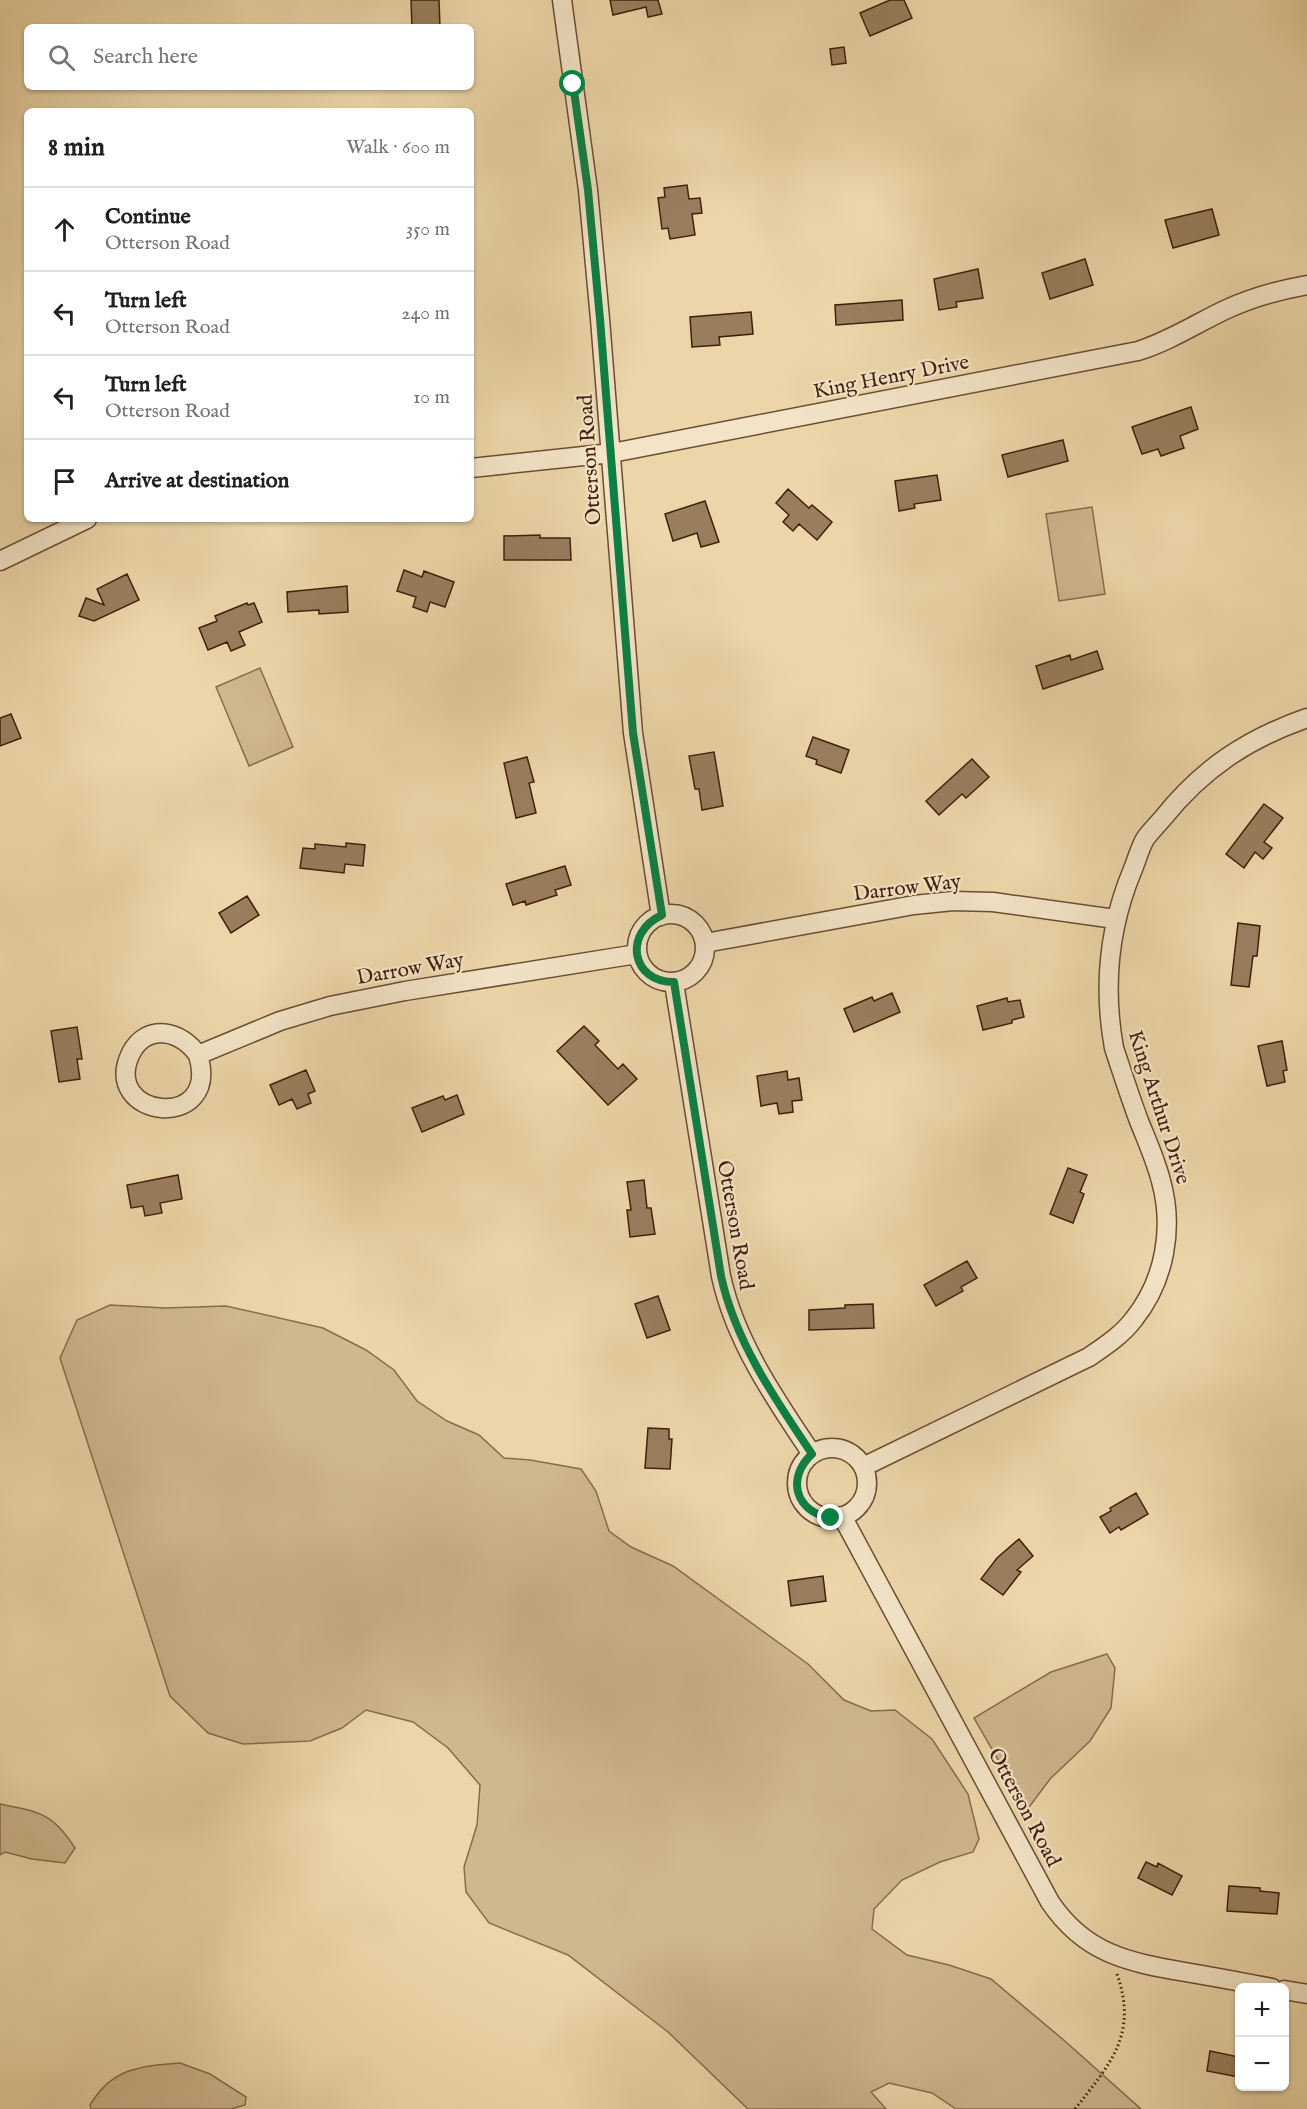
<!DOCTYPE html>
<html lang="en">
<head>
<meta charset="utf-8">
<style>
  :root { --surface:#fff; --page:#f2f2f2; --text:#202124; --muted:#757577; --line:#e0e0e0 }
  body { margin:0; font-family:"IM FELL English",serif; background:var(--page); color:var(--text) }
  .controls { position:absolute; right:18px; bottom:18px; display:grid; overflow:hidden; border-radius:9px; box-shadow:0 2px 4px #0004 }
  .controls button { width:54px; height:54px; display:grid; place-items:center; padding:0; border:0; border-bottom:2px solid var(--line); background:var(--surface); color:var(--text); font:30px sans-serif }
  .stop { position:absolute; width:18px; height:18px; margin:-14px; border:4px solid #0b8043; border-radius:50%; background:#fff }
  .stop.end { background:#0b8043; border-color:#fff; box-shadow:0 2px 6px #0008 }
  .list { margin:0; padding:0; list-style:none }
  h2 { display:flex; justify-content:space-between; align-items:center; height:78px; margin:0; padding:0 24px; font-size:26px }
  h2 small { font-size:20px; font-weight:400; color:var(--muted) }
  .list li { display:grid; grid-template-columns:39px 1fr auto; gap:18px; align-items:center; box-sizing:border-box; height:84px; padding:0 24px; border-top:2px solid var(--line) }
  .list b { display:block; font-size:22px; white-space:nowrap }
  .list p { margin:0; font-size:20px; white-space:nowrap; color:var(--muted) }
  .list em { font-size:20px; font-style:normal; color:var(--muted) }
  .icon { flex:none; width:33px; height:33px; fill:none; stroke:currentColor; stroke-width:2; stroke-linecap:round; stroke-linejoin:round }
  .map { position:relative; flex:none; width:1307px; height:2109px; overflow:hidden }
  .search { position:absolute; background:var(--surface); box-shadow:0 2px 4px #0004; left:24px; top:24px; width:450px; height:66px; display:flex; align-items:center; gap:15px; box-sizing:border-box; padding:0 21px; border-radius:9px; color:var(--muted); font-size:22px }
  .panel { position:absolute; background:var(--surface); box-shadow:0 2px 4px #0004; left:24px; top:108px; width:450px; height:414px; border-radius:9px }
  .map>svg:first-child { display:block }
</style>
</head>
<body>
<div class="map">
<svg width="1307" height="2109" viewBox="0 0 1307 2109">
  <rect width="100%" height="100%" fill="#ecd6a9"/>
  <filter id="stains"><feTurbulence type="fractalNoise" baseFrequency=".00333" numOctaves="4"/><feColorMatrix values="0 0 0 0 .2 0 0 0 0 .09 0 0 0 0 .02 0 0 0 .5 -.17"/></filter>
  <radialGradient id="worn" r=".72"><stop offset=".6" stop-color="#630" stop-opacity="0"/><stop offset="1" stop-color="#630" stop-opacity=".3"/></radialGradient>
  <path fill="#cfb78e" stroke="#886b4d" stroke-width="1.5" d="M1092,507L1105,594L1059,601L1046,514Z
    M260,668L293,747L249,766L216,687Z
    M110,1305L165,1308L226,1306L323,1328L366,1350L394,1370L417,1401L447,1421L479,1435L504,1458L530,1460L581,1469L596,1491L609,1531L631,1547L673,1566L808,1664L844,1700L871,1711L895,1710L932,1739L968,1794L979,1839L973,1852L940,1862L902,1880L874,1909L872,1929L907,1955L949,1965L991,1979L1066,2042L1141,2109H956L932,2093L889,2083L871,2092L886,2109H748L668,2032L568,1955L489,1923L466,1892L464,1867L477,1825L480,1785L448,1748L413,1722L366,1710L342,1728L310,1741L243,1744L208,1733L170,1696L60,1358L77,1320Z
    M1107,1654L1115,1668L1111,1708L1090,1741L1050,1779L1027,1810L974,1718L1051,1672Z
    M0,1804C40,1813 51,1811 75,1848L65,1863L32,1859L5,1852L0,1855Z
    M180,2063L210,2074L246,2097L245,2105L231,2109H91L90,2105C112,2068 140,2066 180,2063Z"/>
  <path fill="#997e5e" stroke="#401f0c" stroke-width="1.5" d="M411,0H439L440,27H412Z
    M610,0H658L662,14L648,17L646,7L613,15Z
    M890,0H904L912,18L870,36L860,13Z
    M844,47L846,63L832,65L830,49Z
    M687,185L689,199L700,198L702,213L692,214L695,235L670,239L668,228L662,229L658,198L665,197L664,188Z
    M1212,209L1219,235L1173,248L1165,220Z
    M1085,259L1093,285L1050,299L1042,273Z
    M978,269L983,298L956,302L957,307L939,310L934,279Z
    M902,300L903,320L836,325L835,305Z
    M751,312L753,334L719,337L720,345L692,347L690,317Z
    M1191,407L1198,429L1180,436L1184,448L1161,456L1158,449L1142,454L1132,427Z
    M1063,440L1068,461L1008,477L1002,455Z
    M937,475L941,500L914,504L915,508L899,511L895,481Z
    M788,489L809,508L812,505L832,522L817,540L799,524L793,531L783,522L789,515L776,503Z
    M705,501L719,542L701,547L697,533L673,541L665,514Z
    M540,535V538H570L571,560H504V536Z
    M404,570L422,577L424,571L454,582L445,607L430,602L427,612L413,607L416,597L397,591Z
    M127,574L139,600L94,621L79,616L86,598L104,605L97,589Z
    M347,586L348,612L319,614V610L288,612L287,592Z
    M247,603L248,605L254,603L262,622L239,632L245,645L231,651L227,642L208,650L199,628L217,621L215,616Z
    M1097,651L1103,669L1043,689L1036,666L1070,655L1071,660Z
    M11,714L21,738L0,746V718Z
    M813,737L849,750L841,773L816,764L817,760L806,756Z
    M714,752L723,806L702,810L699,789H695L689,756Z
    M527,757L534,782L529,783L536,813L516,818L504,763Z
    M972,759L989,777L966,798L962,794L939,815L926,801Z
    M1264,804L1283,818L1264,842L1272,848L1263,859L1255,852L1244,868L1226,854Z
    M346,843L365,845L363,866L345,864L344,873L300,868L303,848L315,849V844L346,847Z
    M565,866L571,885L555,890L557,895L526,905L525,901L513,905L506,884Z
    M247,896L259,915L231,933L219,913Z
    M1238,923L1260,926L1257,956H1253L1249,987L1231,985Z
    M892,993L900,1012L854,1032L844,1009L872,997L874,1001Z
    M1007,998L1008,1002L1020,1000L1024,1017L1012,1020V1023L983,1030L977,1006Z
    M584,1026L599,1041L595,1045L618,1069L623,1064L637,1079L608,1105L557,1051Z
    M77,1027L82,1059H77L80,1079L59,1082L51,1031Z
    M1282,1041L1287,1070L1283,1071L1285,1082L1267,1086L1258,1046Z
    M306,1070L315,1091L308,1094L311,1103L297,1109L292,1099L279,1105L270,1085Z
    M787,1071L788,1080L799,1078L802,1100L792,1101L793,1112L779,1114L777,1103L761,1106L757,1076Z
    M457,1095L464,1114L422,1132L412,1108L443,1096L445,1100Z
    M1068,1168L1087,1175L1080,1192L1084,1194L1073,1223L1050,1214Z
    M178,1175L182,1199L160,1203L162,1213L145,1216L143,1206L131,1208L127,1185Z
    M644,1180L647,1208H651L655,1234L630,1237L627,1210H631L627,1182Z
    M967,1261L977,1278L961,1287L963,1291L936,1306L924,1285Z
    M658,1296L670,1330L647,1338L635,1304Z
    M873,1304L874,1328L809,1330V1310L845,1308V1305Z
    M648,1428L669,1429V1439H672L670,1469L645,1468Z
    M1136,1493L1148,1514L1121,1530L1119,1527L1110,1533L1100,1517L1111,1511L1110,1508Z
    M1019,1539L1033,1556L1017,1570L1021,1572L1003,1595L981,1579L997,1558Z
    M823,1576L826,1601L791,1606L788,1581Z
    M1146,1862L1157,1867L1158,1863L1182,1876L1172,1895L1138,1878Z
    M1229,1886L1260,1888V1891L1279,1893L1277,1914L1227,1911Z
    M1210,2051L1239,2057V2077L1207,2071Z"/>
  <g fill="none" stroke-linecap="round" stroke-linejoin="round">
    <g stroke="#6b4d33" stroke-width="21">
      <path id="street" d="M562,0L588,190L600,319L633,733L661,916
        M471,468L612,453L1138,351C1170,341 1197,323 1227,309C1253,297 1279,290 1307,285
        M0,561L87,519
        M637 948a34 34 0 1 1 68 0a34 34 0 1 1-68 0Z
        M705,943L914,905L953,901L993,902L1115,919
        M674,983L721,1276C735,1341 775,1399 812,1454
        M198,1055C222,1133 99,1119 131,1053C147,1022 182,1031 198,1055L280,1021L330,1006L405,991L637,954
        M797 1483a35 35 0 1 1 70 0a35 35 0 1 1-70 0Z
        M863,1467L1089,1357C1105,1346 1122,1335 1134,1319C1165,1280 1174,1228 1161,1181C1156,1161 1147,1141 1139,1121C1130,1097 1122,1072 1114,1048C1103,987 1109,926 1133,869C1137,859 1140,848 1145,839C1150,832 1157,825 1163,818C1202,769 1247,739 1307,718
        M842,1516L1050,1902C1085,1954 1128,1962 1185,1972C1214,1977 1243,1982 1272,1988
        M1284,1990L1307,1994"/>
    </g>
    <path stroke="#401f0c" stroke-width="3" stroke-dasharray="1.5 3" stroke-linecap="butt" d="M1075,2109C1111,2063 1138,2034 1117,1974"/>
    <use href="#street" stroke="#f3e4c7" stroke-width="18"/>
  </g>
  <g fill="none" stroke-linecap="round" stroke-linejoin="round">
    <path stroke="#0b8043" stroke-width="8" d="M573,84L588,190L600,319L633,733L662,915C623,933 631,982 674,982L721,1276C735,1341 775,1399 812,1454C786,1478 795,1512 831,1518"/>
  </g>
  <g text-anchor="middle" stroke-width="4.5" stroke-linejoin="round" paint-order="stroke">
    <g font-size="21" fill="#401f0c" stroke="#f3e4c7">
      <text transform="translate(891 376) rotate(-11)" y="7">King Henry Drive</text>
      <text transform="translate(589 460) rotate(-94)" y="7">Otterson Road</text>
      <text transform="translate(907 887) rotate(-7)" y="7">Darrow Way</text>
      <text transform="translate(410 968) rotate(-10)" y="7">Darrow Way</text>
      <text transform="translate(1160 1107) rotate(72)" y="7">King Arthur Drive</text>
      <text transform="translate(736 1225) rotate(80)" y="7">Otterson Road</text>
      <text transform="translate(1025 1807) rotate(62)" y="7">Otterson Road</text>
    </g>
  </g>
  <rect width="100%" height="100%" filter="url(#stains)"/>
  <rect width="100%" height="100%" fill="url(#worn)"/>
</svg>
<div class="controls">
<button>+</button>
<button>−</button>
</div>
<div class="stop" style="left:573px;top:84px"></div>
<div class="stop end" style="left:831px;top:1518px"></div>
<div class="search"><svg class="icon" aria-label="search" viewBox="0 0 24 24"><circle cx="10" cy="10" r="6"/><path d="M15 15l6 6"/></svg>Search here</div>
<section class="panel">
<h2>8 min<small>Walk · 600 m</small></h2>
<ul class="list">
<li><svg class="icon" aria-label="ahead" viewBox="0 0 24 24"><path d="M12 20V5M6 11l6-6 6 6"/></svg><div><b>Continue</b><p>Otterson Road</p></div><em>350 m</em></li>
<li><svg class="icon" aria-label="left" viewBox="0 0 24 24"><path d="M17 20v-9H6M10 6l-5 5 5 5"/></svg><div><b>Turn left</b><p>Otterson Road</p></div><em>240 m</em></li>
<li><svg class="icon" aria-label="left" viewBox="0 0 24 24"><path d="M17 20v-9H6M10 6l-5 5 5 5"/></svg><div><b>Turn left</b><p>Otterson Road</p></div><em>10 m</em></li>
<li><svg class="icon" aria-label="arrive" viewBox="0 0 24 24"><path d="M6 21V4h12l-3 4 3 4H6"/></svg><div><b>Arrive at destination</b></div></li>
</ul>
</section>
</div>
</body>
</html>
